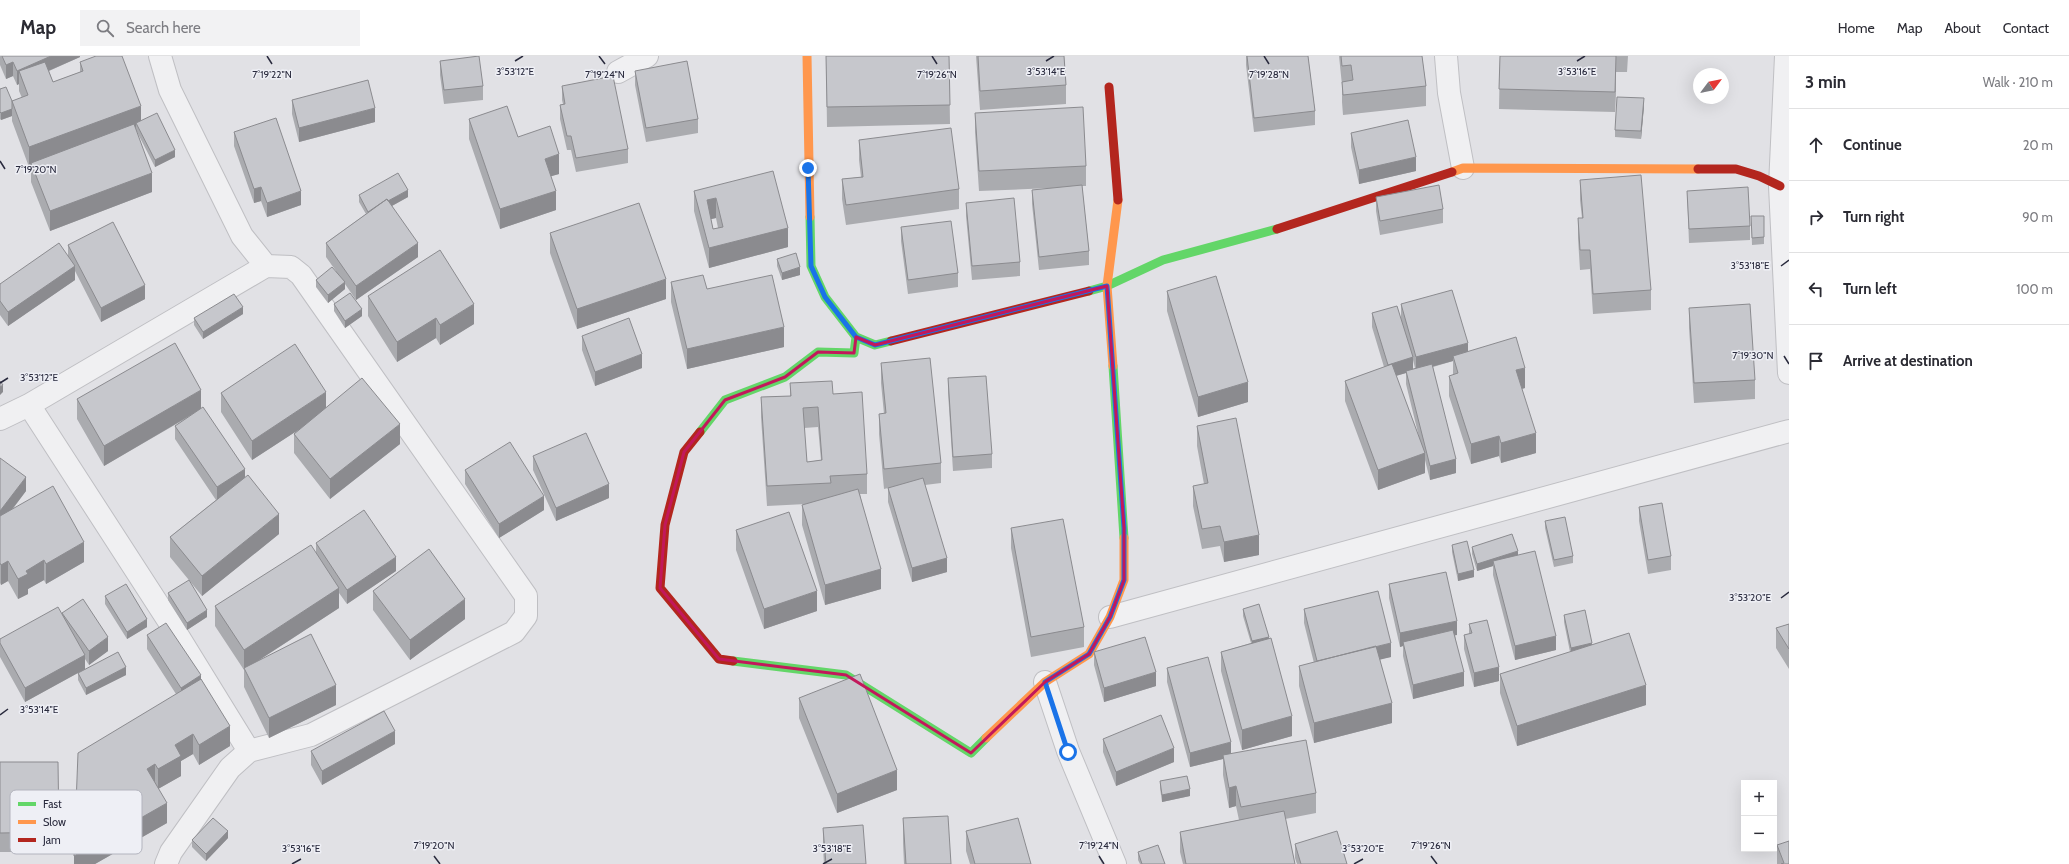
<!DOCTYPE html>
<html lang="en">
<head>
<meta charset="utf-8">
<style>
  :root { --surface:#fff; --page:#f2f2f3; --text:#2b2b33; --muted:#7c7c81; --line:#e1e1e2 }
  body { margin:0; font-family:Cabin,sans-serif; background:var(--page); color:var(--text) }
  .controls { position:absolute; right:12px; bottom:12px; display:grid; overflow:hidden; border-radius:0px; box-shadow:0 4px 16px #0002 }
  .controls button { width:36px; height:36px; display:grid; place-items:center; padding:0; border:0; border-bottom:1px solid var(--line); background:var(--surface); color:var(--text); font:20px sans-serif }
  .compass { position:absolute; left:1693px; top:12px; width:36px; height:36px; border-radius:50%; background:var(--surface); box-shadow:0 4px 16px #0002; rotate:58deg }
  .stop { position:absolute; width:12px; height:12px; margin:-9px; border:3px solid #1a73e8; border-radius:50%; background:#fff }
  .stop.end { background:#1a73e8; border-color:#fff; box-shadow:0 1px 4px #0008 }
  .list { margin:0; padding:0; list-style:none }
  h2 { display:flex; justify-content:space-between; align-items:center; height:52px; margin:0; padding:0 16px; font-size:17px }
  h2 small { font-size:13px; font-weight:400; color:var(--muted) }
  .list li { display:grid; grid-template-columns:26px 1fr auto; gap:12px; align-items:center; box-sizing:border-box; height:72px; padding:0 16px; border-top:1px solid var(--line) }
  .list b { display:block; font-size:15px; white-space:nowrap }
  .list em { font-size:13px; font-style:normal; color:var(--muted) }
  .icon { flex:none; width:22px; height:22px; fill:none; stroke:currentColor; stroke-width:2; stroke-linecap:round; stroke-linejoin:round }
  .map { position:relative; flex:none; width:1789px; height:808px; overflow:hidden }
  header { display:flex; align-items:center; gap:24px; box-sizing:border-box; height:56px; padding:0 20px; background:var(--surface); border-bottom:1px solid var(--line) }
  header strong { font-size:19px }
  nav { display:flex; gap:22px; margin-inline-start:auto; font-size:14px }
  .search { width:280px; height:36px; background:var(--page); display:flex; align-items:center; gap:10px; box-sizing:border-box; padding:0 14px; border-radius:0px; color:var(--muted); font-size:15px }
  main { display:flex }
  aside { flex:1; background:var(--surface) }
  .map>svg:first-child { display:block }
</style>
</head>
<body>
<header>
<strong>Map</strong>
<div class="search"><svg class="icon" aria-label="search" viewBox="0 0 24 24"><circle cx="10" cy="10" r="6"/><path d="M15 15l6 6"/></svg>Search here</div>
<nav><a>Home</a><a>Map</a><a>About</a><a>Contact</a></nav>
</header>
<main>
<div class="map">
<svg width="1789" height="808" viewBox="0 0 1789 808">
  <rect width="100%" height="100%" fill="#e1e1e5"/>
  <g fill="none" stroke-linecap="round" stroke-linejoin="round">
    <g stroke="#bfbfc3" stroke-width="24">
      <path id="street" d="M160,0L170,34L242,180L266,210L291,211L301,219L526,540V560L514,576L311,679L249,695L230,712L171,796L166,808
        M1446,0L1449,37L1463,112
        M1786,0L1780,130L1789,317
        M618,16L647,0
        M29,349L170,567L249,695
        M0,363L29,349L266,210
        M1110,561L1789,375
        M1045,626L1068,695L1115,808"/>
    </g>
    <use href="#street" stroke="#f0f0f2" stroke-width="22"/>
    <path stroke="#63d668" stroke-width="9" d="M810,161L811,210L825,241L856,281L875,289L891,285
      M1089,235L1107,230L1163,204L1277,173
      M1113,310L1124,482
      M700,376L725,344L785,321L818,296L854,297L856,281
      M733,605L846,619L971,697L986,682"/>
    <path stroke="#ff974d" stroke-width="9" d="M807,0L810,161
      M1452,116L1463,112L1698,113
      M1113,310L1107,230L1118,144
      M986,682L1045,626L1089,598L1110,561L1124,524V482"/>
    <path stroke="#b3261e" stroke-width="9" d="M1109,31L1118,144
      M1698,113H1736L1759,120L1780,130
      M1277,173L1452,116
      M891,285L1089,235
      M700,376L684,396L665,469L660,532L719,603L733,605"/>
  </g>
  <path fill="#aaabaf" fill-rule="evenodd" d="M0,0H80V1L49,15L53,26L80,16V6L141,65L175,101L155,111L136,74V72H135L152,136L50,175L31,126V110L29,111L12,65V60L1,64L0,63V33L12,45L22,42L19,35V28L17,29L13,20L6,23L0,9Z
    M826,0H949L950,68L827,71Z
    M976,0H1064L1066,29V48L980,54Z
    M1246,0H1308L1315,55V69L1254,76L1246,9Z
    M1339,0H1422L1426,30V50L1343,59L1342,46V29Z
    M1500,0H1628L1627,16H1616L1615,56L1499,53Z
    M440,5L483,30V44L444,48L440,19Z
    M635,15L698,63V77L646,86L635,29Z
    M562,30L628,93V107L576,116L571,94H567L560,63V49L563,48L562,44Z
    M292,44L375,66L299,86L292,58Z
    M1644,50L1641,83L1615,81V74Z
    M975,57L1086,110V130H1082L1089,195V209L1039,214L1032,148V134L1052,132L979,135L975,76Z
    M469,63L518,81L559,118L551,120L556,154L500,173L469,83Z
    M234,76L301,149L267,161L261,145L254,147L234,90Z
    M1351,77L1416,115L1359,128L1351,91Z
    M859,84L959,133V153L846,169L842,143V123L861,121L859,104Z
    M1580,124L1651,234V254L1593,258L1590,213L1580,214L1578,182V162H1582L1580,144Z
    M694,135L788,172V191L709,212L694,155ZM716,162L718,172L713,173L711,163Z
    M1687,135L1750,170V184L1689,187Z
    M359,139L408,141L392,150L418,201L356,244L345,228V233L328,247L316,231V224L336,215L326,201V187L366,158L359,146Z
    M1376,141L1443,153V167L1380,179L1376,155Z
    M966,147L1020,206V220L972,224L966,160Z
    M1751,160L1764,181V188L1752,189Z
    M901,171L958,217V231L908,238L901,185Z
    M550,177L666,243L577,273L550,197Z
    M68,189L145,243L101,266L75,215V224L8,270L0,259V228L68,201Z
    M777,203L800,219L782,224L777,210Z
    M671,226L707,233L784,291L687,313L671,246Z
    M1167,235L1248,346L1198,361L1167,255Z
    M368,240L474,268L440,289L436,282L397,306L368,260Z
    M334,248L362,260L345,272L334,255Z
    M1401,248L1468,295L1525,332L1522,333L1536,397L1501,407L1499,400L1471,408L1449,340V320L1453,319V305L1433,311L1456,417L1430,424L1425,404V417L1378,434L1345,345V325L1384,311L1372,271V257L1401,261ZM1413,304L1415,312L1413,313ZM1406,317V328L1419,381L1396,320Z
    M1689,252L1755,324V343L1694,347L1689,272Z
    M243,258L203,283L194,269V262Z
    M582,280L642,312L595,330L582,294Z
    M881,307L941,407V427L925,429L947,516L912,526L888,446V432L884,433L879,378V358H884L881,327Z
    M948,322L992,398V412L953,415L948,336Z
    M790,327L833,338L867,418V438H860L881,533L825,549L802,469V449L806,448L767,450L761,361V341L790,340ZM818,371L821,404L807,406L804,372Z
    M221,337L326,351L400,388L330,443L294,397V378L295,376L252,404L221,356Z
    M77,343L201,352L245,421L279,478L202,540L170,501V481L216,444L175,383V370L185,363L104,410L77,363Z
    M1197,370L1259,499L1224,506L1220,490L1202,493L1193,450V430L1204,428L1197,390Z
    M533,400L609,442L556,465L533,414Z
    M0,402L26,435L12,454L84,506L46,528L44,524L28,533V538L18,543L8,525L1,529L0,527Z
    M465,414L544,454L499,482L465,428Z
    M1639,451L1671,500V514L1648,518L1639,465Z
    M1545,465L1573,500V507L1554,511L1545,472Z
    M1011,472L1084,571V591L1031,601L1011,492Z
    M736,474L817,555L764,573L736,494Z
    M316,487L396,515L347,548L339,537V552L261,603L336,649L269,682L244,631V614L215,570V550L316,496Z
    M1452,489L1474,521L1458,525L1452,496Z
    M1472,491L1518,499L1556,594L1515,604L1493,519V510L1477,515L1472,498Z
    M1389,528L1457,579H1455L1464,630L1413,643L1403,600V590L1400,591L1389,542Z
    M373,535L465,563L410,604L373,554Z
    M168,537L207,561L187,574L168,544Z
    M105,540L147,571L127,583L105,548Z
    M1243,553L1269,583L1292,680L1242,694L1221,615V596L1251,587L1243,560Z
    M1304,553L1391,601L1380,603L1392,667L1314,687L1299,630V610L1314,607L1304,567Z
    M62,557L108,595L89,609L85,603V613L126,619L86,639L78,624V617L25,646L0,601V583L62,558Z
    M1564,559L1592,589L1646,649L1517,690L1500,637V618L1570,596L1564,566Z
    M1469,568L1499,625L1474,631L1464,593V579L1469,578Z
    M1789,568V613L1776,592V572Z
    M147,579L201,623L230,690L199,709L193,698L181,705V720L158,733L167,767L95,808H74L176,638L147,593Z
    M1094,596L1156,630L1104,646L1094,609Z
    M1167,612L1231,698L1316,737V757L1285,763L1295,808H1183L1180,796V776L1239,764L1236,750L1229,752L1223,719V703L1190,711L1167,626Z
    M799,642L897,734L837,757L799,662Z
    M1103,683L1174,706L1116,730L1103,696Z
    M395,688L322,729L311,709V695Z
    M0,706L59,776V796H0Z
    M1160,725L1190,740L1162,746L1160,732Z
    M903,762L951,808H904L903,787Z
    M823,772L866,808H824L823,792Z
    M966,775L1031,808H970L966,795Z
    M228,782L206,805L192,791V784Z
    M1295,788L1347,808H1297L1295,802Z
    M1777,789L1789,808H1777Z
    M1138,796L1165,808H1140L1138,804Z"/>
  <path fill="#8b8b8f" d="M51,0H80V1L23,26L19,15V28L17,29V15Z
    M1616,0V16L1615,56V36Z
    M13,6V20L6,23V9Z
    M1644,42V50L1641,83V75Z
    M141,50V70L136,67V72L33,110L31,107V110L29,111V91Z
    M375,52V66L299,86V72Z
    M12,53V60L1,64V57Z
    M175,94V101L155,111V104Z
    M559,98V118L545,122V103Z
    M1416,101V115L1359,128V114Z
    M152,117V136L50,175V155Z
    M261,131V145L254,147V133Z
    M408,134V141L368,163V156Z
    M301,135V149L267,161V147Z
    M556,135V154L500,173V153Z
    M716,142V162L707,164V144Z
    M788,172V191L709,212V192Z
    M418,187V201L356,244V230Z
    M75,210V224L8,270V256Z
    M800,211V219L782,224V217Z
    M666,223V243L577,273V253Z
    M345,226V233L328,247V239Z
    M145,229V243L101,266V252Z
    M474,248V268L440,289V269Z
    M243,251V258L203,283V276Z
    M362,253V260L345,272V265Z
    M436,262V282L397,306V286Z
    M784,271V291L687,313V293Z
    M1468,287V301L1453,300V305L1416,315V301Z
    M642,298V312L595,330V316Z
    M1413,301V315H1406V317L1388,322V309Z
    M1525,312V332L1516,334V314Z
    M1248,326V346L1198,361V341Z
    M3,329V336L0,339V331Z
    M201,334V353L104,410V390Z
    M326,336V356L252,404V385Z
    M400,368V388L330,443V423Z
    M1536,377V397L1501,407V387Z
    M1499,380V400L1471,408V388Z
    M1425,397V417L1378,434V414Z
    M1456,403V417L1430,424V410Z
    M245,413V427L217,445V431Z
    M26,421V435L0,469V455Z
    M609,428V442L556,465V452Z
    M544,440V454L499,482V468Z
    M279,458V478L202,540V520Z
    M1259,479V499L1224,506V486Z
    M84,486V506L46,528V508Z
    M1518,495V502L1493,505V510L1477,515V508Z
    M396,501V515L347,548V534Z
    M947,502V516L912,526V512Z
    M44,504V524L28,533V538L18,543V523L26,515Z
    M8,505V525L1,529V509Z
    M881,513V533L825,549V529Z
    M1474,514V521L1458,525V518Z
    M339,532V552L245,613L244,612V614V594Z
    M817,535V555L764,573V553Z
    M465,543V563L410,604V584Z
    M207,554V561L187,574V567Z
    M147,563V571L127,583V576Z
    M1457,565V579L1404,590L1403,586V590L1400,591V577Z
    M1556,580V594L1515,604V590Z
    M108,581V595L89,609V595Z
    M1269,581V588L1252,593V585Z
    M1391,587V601L1317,619V605Z
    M1592,587V595L1571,599V592Z
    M85,599V613L25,646V632Z
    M126,611V619L86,639V632Z
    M1499,611V625L1474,631V617Z
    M1156,616V630L1104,646V632Z
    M1464,616V630L1413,643V629Z
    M201,619V633L181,646V632Z
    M336,629V649L269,682V662Z
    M1646,629V649L1517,690V670Z
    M1392,647V667L1314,687V667Z
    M1292,660V680L1242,694V674Z
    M230,670V690L199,709V689Z
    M395,675V688L322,729V715Z
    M193,678V698L181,705V720L158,733V713L175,689Z
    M1231,686V700L1223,699V703L1190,711V697Z
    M1174,692V706L1116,730V716Z
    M155,708V728L147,713Z
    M897,714V734L837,757V738Z
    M1236,730V750L1229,752V732Z
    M1190,733V740L1162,746V739Z
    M167,747V767L95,808H74V800Z
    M228,775V782L206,805V798Z"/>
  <path fill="#c6c7cc" stroke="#8b8b8f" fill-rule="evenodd" d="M2,0H51L17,15L13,6L6,9Z
    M96,0H122L141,50L29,91L12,45L28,39L19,15L45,6L53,26L83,15L80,6Z
    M479,0L483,30L444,34L440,5Z
    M826,0H949L950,49L827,51Z
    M978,0H1064L1066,29L980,35Z
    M1247,0H1308L1315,55L1254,62Z
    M1341,0H1422L1426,30L1343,39L1342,26L1353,24L1351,9L1342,10Z
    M1500,0H1616L1615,36L1499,33Z
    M687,5L698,63L646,72L635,15Z
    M613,20L628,93L576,102L571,80H567L560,49L565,48L562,30Z
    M368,24L375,52L299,72L292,44Z
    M6,31L12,45V53L1,57L0,56V33Z
    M1617,41L1644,42L1641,75L1615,74Z
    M507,50L518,81L550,70L559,98L545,103L556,135L500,153L469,63Z
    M1083,51L1086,110L979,115L975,57Z
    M157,57L175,94L155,104L136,67Z
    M276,62L301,135L267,147L261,131L254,133L234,76Z
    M1408,64L1416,101L1359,114L1351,77Z
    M134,68L152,117L50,155L31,107Z
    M951,72L959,133L846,149L842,123L863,121L859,84Z
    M773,115L788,172L709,192L694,135ZM716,142L723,171L713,173L707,144Z
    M398,117L408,134L388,145L387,143L368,156L359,139Z
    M1641,119L1651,234L1593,238L1590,194H1580L1578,162H1583L1580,124Z
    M1082,129L1089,195L1039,201L1032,134Z
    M1439,129L1443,153L1380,165L1376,141Z
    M1748,131L1750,170L1689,173L1687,135Z
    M1014,142L1020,206L972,210L966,147Z
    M387,143L418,187L356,230L326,187Z
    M639,147L666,223L577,253L550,177Z
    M1751,160H1764V181L1752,182Z
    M951,165L958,217L908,224L901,171Z
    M113,166L145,229L101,252L68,189Z
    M59,187L75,210L8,256L0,245V228Z
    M440,194L474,248L440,269L436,262L397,286L368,240Z
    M796,197L800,211L782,217L777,203Z
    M332,211L345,226L328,239L316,224Z
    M703,219L707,233L772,219L784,271L687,293L671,226Z
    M1216,220L1248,326L1198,341L1167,235Z
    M1452,234L1468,287L1416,301L1401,248Z
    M350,237L362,253L345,265L334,248Z
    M234,238L243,251L203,276L194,262Z
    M1750,248L1755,324L1694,327L1689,252Z
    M1397,250L1413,301L1388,309L1372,257Z
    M629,262L642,298L595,316L582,280Z
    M1516,281L1525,312L1516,314L1536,377L1501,387L1499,380L1471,388L1449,320L1458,317L1453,300Z
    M175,287L201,334L104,390L77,343Z
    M295,288L326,336L252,385L221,337Z
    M930,302L941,407L884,413L879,358L886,357L881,307Z
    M1392,308L1425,397L1378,414L1345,325Z
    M1432,308L1456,403L1430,410L1406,315Z
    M986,320L992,398L953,401L948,322Z
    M362,322L400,368L330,423L294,378Z
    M0,325L3,329L0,331Z
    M832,325L833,338L862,336L867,418L830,420L831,427L767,430L761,341L791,340L790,327ZM818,351L822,404L807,406L803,352Z
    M203,351L245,413L217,431L175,370Z
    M1236,362L1259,479L1224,486L1220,470L1202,473L1193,430L1208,427L1197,370Z
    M586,377L609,428L556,452L533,400Z
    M510,386L544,440L499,468L465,414Z
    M0,402L26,421L0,455Z
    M248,419L279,458L202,520L170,481Z
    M923,422L947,502L912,512L888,432Z
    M53,430L84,486L46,508L44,504L26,515L28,518L18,523L8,505L1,509L0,507V460Z
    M858,433L881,513L825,529L802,449Z
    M1662,447L1671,500L1648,504L1639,451Z
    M364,454L396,501L347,534L316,487Z
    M789,456L817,535L764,553L736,474Z
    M1565,461L1573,500L1554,504L1545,465Z
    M1063,463L1084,571L1031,581L1011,472Z
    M1512,478L1518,495L1477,508L1472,491Z
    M1467,485L1474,514L1458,518L1452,489Z
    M311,489L339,532L244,594L215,550Z
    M429,493L465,543L410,584L373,535Z
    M1535,495L1556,580L1515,590L1493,505Z
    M1446,516L1457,565L1400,577L1389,528Z
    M189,524L207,554L187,567L168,537Z
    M126,528L147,563L127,576L105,540Z
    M1378,535L1391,587L1317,605L1304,553Z
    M83,543L108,581L89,595L62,557Z
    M1259,548L1269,581L1252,585L1243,553Z
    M58,551L85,599L25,632L0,587V583Z
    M1585,554L1592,587L1571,592L1564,559Z
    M1487,564L1499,611L1474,617L1464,579L1472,577L1469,568Z
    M166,567L201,619L181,632L147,579Z
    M1789,568V593L1776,572Z
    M1453,574L1464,616L1413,629L1403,586Z
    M1629,577L1646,629L1517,670L1500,618Z
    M311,578L336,629L269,662L244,612Z
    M1145,581L1156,616L1104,632L1094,596Z
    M1271,582L1292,660L1242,674L1221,596Z
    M1376,590L1392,647L1314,667L1299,610Z
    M118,596L126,611L86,632L78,617Z
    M1208,601L1231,686L1190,697L1167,612Z
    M860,618L897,714L837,738L799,642Z
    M201,623L230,670L199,689L193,678L175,689L181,700L158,713L155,708L147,713L167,747L74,800L78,697Z
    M384,655L395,675L322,715L311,695Z
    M1161,659L1174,692L1116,716L1103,683Z
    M1306,684L1316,737L1241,751L1236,730L1229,732L1223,699Z
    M0,706H58L59,776L0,777Z
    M1187,720L1190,733L1162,739L1160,725Z
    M1284,755L1295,808H1186L1180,776Z
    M948,760L951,808H906L903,762Z
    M213,762L228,775L206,798L192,784Z
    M1018,762L1031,808H975L966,775Z
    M863,769L866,808H826L823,772Z
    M1337,775L1347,808H1301L1295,788Z
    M1789,785V808H1781L1784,807L1777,789Z
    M1158,789L1165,808H1142L1138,796Z"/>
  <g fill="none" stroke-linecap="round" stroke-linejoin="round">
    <path stroke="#1a73e8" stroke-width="5" d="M808,112L811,210L825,241L856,281L875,289L1107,230L1124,472V524L1110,561L1089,598L1045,626L1068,696"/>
  </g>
  <path fill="none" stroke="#c2185b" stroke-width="3" stroke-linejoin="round" d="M1107,230L1124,472V524L1110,561L1089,598L1045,626L971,697L846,619L719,603L660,532L665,469L684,396L725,344L785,321L818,296L854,297L856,281L875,289Z"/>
  <path fill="none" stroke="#292a3d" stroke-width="1.5" d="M267,0L272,8M599,0L605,8M932,0L937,8M1264,0L1269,8M515,5L523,0M1046,5L1054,0M1577,5L1585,0M0,105L5,113M1781,210L1789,204M1784,300L1789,308M0,327L8,322M1781,542L1789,536M0,659L8,653M434,800L440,808M1099,800L1104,808M1431,800L1437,808M292,808L301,803M823,808L832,803M1354,808L1363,803"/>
  <rect x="10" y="734" width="132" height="64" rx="6" fill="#eeeff5" stroke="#b3b4be" stroke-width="1"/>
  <rect x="18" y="746" width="18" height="4" fill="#63d668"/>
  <rect x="18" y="764" width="18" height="4" fill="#ff974d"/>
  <rect x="18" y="782" width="18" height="4" fill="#b3261e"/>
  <g font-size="11" fill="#292a3d">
    <text x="43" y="752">Fast</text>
    <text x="43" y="770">Slow</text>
    <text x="43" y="788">Jam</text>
  </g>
  <g font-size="10" text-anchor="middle" fill="#292a3d" stroke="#eeeff5" stroke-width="3" stroke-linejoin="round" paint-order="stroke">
    <text x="1577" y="19">3°53'16"E</text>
    <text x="515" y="19">3°53'12"E</text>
    <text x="1046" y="19">3°53'14"E</text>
    <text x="937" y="22">7°19'26"N</text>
    <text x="272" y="22">7°19'22"N</text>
    <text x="605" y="22">7°19'24"N</text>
    <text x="1269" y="22">7°19'28"N</text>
    <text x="36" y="117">7°19'20"N</text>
    <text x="1750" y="213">3°53'18"E</text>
    <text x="1753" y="303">7°19'30"N</text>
    <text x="39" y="325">3°53'12"E</text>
    <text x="1750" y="545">3°53'20"E</text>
    <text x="39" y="657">3°53'14"E</text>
    <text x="434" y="793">7°19'20"N</text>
    <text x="1099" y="793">7°19'24"N</text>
    <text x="1431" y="793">7°19'26"N</text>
    <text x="301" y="796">3°53'16"E</text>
    <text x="832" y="796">3°53'18"E</text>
    <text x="1363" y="796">3°53'20"E</text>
  </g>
</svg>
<div class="controls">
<button>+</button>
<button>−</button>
</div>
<svg class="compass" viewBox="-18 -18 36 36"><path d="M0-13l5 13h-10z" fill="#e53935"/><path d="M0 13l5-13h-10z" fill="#7c7c81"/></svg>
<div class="stop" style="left:1068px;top:696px"></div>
<div class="stop end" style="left:808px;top:112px"></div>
</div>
<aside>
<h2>3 min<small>Walk · 210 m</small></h2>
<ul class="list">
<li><svg class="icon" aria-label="ahead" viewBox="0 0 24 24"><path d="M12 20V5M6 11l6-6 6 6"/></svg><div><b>Continue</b></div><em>20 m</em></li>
<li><svg class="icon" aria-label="right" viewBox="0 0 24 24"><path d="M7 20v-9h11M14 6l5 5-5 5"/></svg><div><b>Turn right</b></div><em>90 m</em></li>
<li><svg class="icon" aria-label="left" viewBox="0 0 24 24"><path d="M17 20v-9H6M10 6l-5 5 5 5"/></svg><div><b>Turn left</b></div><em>100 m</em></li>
<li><svg class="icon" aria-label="arrive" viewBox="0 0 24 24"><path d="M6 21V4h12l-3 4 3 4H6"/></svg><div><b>Arrive at destination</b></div></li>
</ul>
</aside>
</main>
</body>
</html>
